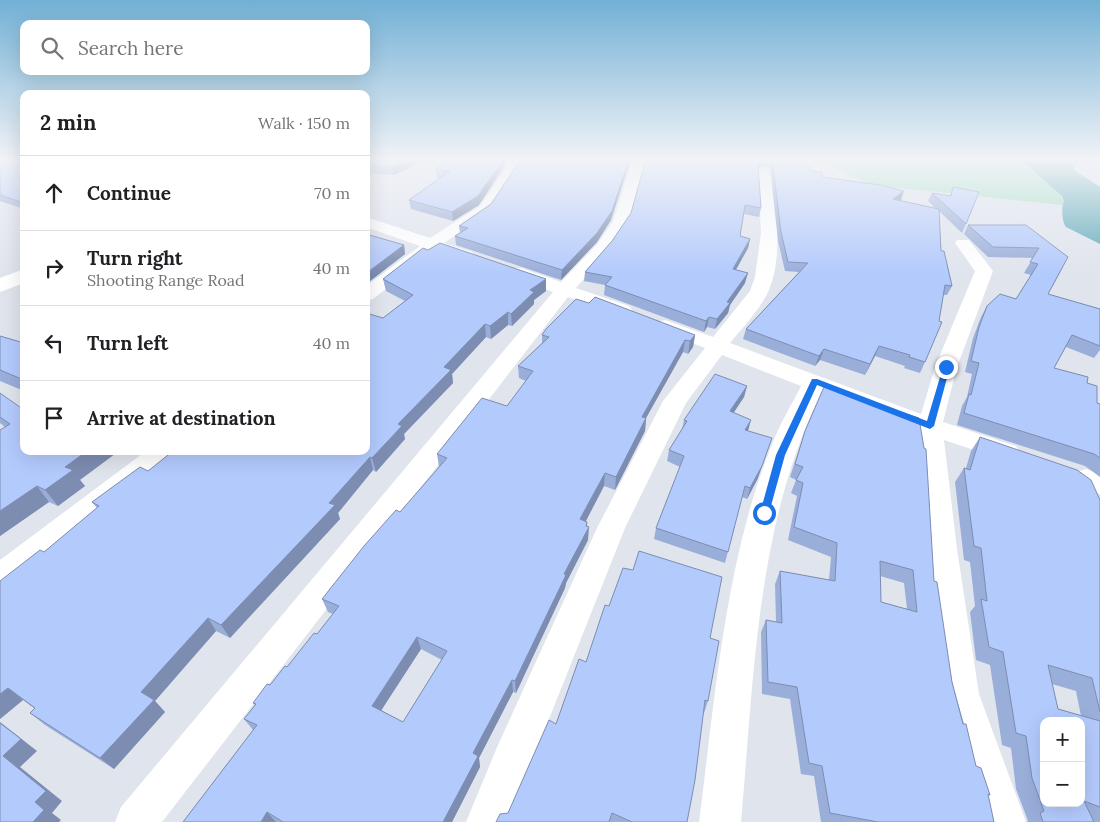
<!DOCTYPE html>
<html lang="en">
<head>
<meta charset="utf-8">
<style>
  :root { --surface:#fff; --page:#f6f6f6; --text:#202124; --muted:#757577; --line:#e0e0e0 }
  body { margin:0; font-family:Lora,serif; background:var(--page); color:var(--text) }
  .controls { position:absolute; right:15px; bottom:15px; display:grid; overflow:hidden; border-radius:10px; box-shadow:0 5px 20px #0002 }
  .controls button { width:45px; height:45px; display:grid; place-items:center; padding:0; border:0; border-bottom:1px solid var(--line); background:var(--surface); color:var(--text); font:25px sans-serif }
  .stop { position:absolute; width:15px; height:15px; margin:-11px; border:4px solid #1a73e8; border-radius:50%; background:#fff }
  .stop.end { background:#1a73e8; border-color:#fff; box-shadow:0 1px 5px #0008 }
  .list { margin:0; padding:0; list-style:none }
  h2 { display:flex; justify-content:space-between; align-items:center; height:65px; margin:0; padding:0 20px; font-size:21px }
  h2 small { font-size:16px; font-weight:400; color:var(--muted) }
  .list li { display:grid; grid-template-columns:32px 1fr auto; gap:15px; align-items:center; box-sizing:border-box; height:75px; padding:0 20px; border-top:1px solid var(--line) }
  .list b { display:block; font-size:19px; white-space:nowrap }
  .list p { margin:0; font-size:16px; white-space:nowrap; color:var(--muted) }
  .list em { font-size:16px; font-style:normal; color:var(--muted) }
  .icon { flex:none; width:28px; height:28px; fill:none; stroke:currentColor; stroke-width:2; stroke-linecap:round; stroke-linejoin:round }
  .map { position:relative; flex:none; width:1100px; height:822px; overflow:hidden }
  .search { position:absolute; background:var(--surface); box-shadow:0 5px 20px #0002; left:20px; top:20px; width:350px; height:55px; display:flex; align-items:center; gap:12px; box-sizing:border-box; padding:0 18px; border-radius:10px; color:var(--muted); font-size:19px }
  .panel { position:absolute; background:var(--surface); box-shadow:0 5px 20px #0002; left:20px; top:90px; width:350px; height:365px; border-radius:10px }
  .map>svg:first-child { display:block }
</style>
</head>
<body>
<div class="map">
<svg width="1100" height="822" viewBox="0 0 1100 822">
  <rect width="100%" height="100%" fill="#e0e4ed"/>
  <path fill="#a2dfc3" d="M806,159H1015C1031,168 1056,184 1064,201L1062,205L871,185L818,161Z"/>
  <path fill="#61aab8" d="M1015,159H1084L1074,166V170L1100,187V244L1066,227C1062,222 1061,207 1064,201L1062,196L1027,165Z"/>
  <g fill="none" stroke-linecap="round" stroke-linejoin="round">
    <path fill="#fff" fill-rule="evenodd" d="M512,159H525L490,212L444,243L472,252L474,256L472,260L466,261L434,251L373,299L366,301V286L420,246L366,227V217L430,238L480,206Z
      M633,159H645L629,221L610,249L576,288L629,306L632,310L629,314H615L568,297L162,822H115L121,807L553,292L509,276L506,272L509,268H521L561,282L598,243L613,221Z
      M765,168L772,172C775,210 784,253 769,290C762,307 742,328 730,343L921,414L935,367L975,271L955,243L957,240H969L993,271L957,367L943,422L1016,446L1020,452L1016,458L1007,461L944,440L957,549L979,694L1026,822H984L943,694L927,549L918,431L821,393C756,525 754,678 741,822H699C715,700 725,561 771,447C779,425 791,406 801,386L722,355L686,403L625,528L508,822H466L498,745L597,528L663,401L705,348L658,330L655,326L658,322L665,320L713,337L750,291L755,277L761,233L758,172Z
      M146,451H177L173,457L11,587L0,591V560Z
      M1086,469L1100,474V494L1077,486L1073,479L1077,472Z"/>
    <path fill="#fff" fill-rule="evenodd" d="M24,269V283L0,292V278Z"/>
  </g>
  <path fill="#9aaeda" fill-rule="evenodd" d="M0,159L24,165V209L0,201Z
    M366,159H428L394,175L366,173Z
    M446,159L479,205L453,221L411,209L409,200L440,178H437L436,170Z
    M646,159H798L811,171L822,177L901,200L899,201L936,209L928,201L932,193L950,196L953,187L966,224L962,233L939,211L941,251L952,286L947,295H943L925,362L920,373L904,368L905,366L875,356L865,375L820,360L815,366L743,339L746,329L799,272L785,271L778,241L770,167H760L758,169L761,208L759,217L744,214L740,236L750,239L748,248L736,270L745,283L730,305L728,313L715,329L707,327L704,332L604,295L605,285L584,281L585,272L612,241L631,213Z
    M491,204L611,220L597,242L561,280L456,245L455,236L460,233L459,226Z
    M968,225L1068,257L1048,294L1100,309V350L1094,358L1066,347L1054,368L1087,383L1097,403L1100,404V477L1085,466L957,425L962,406L967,397L972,374L965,372L973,338L981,317L987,306L1016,299L1031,275L1024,273L1033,258L988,257L964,234Z
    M366,234L404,245L405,254L370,281L366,278Z
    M383,279H546V291L534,300V304L512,326L508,325L491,339L486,337L452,374L453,383L404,434L405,439L376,472L373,470L338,513L340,519L230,638L216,631L155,701L165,712L114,769L45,725L30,713L35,709L23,700L0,719L44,552L97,508L92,502L148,471L383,318L405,301L386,291Z
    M542,335H695L693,347L688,354L683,352L646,418L645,431L615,490L604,486L586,521L587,522L588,540L566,583L565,588L516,693L513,692L479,758L480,767L452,822H183L253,730L244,719L255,705L253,703L270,685L317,634L333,614L328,612L322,599L400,512L439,467L437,454L507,406L526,381L519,378L518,366L542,343ZM421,649L442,660L403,722L381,710Z
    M0,336L24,343V391L0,381Z
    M747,386L744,397L733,413L748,431L758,478L747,499L742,497L725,563L654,539L656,528L680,467L667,461L669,450L682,430L684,420Z
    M0,393L80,480L85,486L58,506L49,502L0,536L5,427L0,423Z
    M805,431L934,581L952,682L976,766L990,795L988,796L994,822H821L814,776L801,774L790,699L762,694L761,632L766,620L776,622L775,584L780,571L829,580L831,557L788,540L797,496L791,493L796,480L790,477ZM880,576L904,583L907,609L881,602Z
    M980,437L1100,500V822H1026L1028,821L1016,789L1011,748L1002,745L990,665L976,660L970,612L975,606L970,562L964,560L955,482L964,468H966L971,451ZM1052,684L1076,691L1081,716L1058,709Z
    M633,570L710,638L708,701L704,713H703L687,822H496L508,813L556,724L586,662L609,606Z"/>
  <path fill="#7d8db1" d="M409,159H428L394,175L392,167Z
    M504,159H509L479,205L453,221L452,212Z
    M629,159H631L611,220L597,242L561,280L562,270Z
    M762,159L760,167L756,172L758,164Z
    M904,191L901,200L890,208L893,199Z
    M750,239L748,248L731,278L733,269Z
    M404,245L405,254L370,281L368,272Z
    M748,273L745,283L730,305L728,313L715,329L717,319L727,302Z
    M546,279V291L534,300V304L512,326L511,314L530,290Z
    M508,312V325L491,339L490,326Z
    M709,317L707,327L704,332L706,321Z
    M485,324L486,337L452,374L453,383L404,434L405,439L376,472L372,458L444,367Z
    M695,335L693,347L688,354L690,341Z
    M685,340L683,352L646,418L645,431L615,490L616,477L642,417Z
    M879,346L875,356L865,375L870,364Z
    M824,349L820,360L815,366L819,356Z
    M747,386L744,397L727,423L730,411Z
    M751,420L748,431L745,430Z
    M772,438L758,478L747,499L750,488Z
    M87,451H119L80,480L85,486L58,506L45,490L65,467Z
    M370,457L373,470L338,513L340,519L230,638L221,625Z
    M605,473L604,486L580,532V519Z
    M37,486L49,502L0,536V511Z
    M587,522V530L589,527L588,540L566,583L565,588L516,693L515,681Z
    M208,618L216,631L155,701L165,712L114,769L100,758L141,692Z
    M417,637L421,649L377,717L372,706Z
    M512,680L513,692L479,758L480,767L452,822H443L473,753Z
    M8,688L23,700L0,719V694Z
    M0,722L37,751L20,767L62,801L52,813L61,820L59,822H33L35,802L3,756Z
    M267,812L276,822H261Z"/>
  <path fill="#b3cafd" stroke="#7d8db1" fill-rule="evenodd" d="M0,159L24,165V203L0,195Z
    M366,159H409L392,167L366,165Z
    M446,159H504L478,196L452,212L409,200L450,171L436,170Z
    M521,159H629L612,211L597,233L562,270L455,236L468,228L459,226L491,204Z
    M646,159H762L758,164L761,208L745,205L740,236L750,239L733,269L748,273L727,302L730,303L717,319L709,317L706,321L605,285L612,277L585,272L612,241L631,213Z
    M772,159L805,160L811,171L822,172V177L880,185L904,191L893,199L939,209L941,251H944L952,286L945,285L939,321L942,322L925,362L909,357L910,355L879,346L870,364L824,349L819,356L746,329L808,263L788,262L781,232Z
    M953,187L979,192L966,224L932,193L951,196Z
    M968,225H1026L1068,257L1048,294L1100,309V346L1072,335L1054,368L1088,377L1087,383L1097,386V403L1100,404V458L1094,454L964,413L969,394L971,395L979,363L971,361L979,327L987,306L1000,294L1016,299L1038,264L1030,262L1039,248L993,247Z
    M366,234L404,245L368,272L366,270Z
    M440,243L546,279L530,290L534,292L511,314L508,312L490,326L485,324L444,367L451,370L398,424L402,426L372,458L370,457L329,503L335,505L221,625L208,618L141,692L154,700L100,758L30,713L35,708L8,688L0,694V581L40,550L44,552L99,506L92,502L140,467L148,471L173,451H366V313L383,318L413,295L383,279L423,248L428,250Z
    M595,297L695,335L690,341L685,340L642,417L646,418L616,477L605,473L580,519L587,522L586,526L589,527L564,574L566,575L515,681L512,680L473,753L478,756L443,822H283L267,812L261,822H183L257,725L244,719L256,704L253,703L267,684L270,685L285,666L287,667L314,633L317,634L339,606L322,599L364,546L396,510L400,512L447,458L437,454L482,398L507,406L533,371L518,366L549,337L542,335L546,329L576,299L589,303ZM417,637L447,651L403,722L372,706Z
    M0,336L24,343V380L0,370Z
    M715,374L747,386L730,411L751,420L745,430L772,438L762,466L750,488L745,486L728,552L656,528L684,456L669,450L687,421L684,420Z
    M824,387L919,418L924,448L926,449L934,581L937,582L952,682L963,724H966L976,766L981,768L990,795L988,794L994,822H878L830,813L822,766L809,763L797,687L768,682L766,620L782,623L780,571L835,581L837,543L794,527L803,483L796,480L803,467L795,464L805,431ZM880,561L913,570L917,612L881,602Z
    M0,393L24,410V451H87L65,467L73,470L45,490L37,486L0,511V430L10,424L0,417Z
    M980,437L1077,470L1091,480L1100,500V712L1092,678L1048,665L1058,709L1100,721V807L1084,801L1094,822H1043L1040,813L1044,811L1032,778L1026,736L1016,733L1003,652L989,647L981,599L987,601L981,548L974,546L964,468L970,470ZM1044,721H1081V803H1044Z
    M639,551L722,577L710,638L719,641L708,701L705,700L695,780L687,822H632L612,813L609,822H496L500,814L508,813L549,720L556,724L579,659L586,662L605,605L609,606L623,568L633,570Z
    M0,723L21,739L3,756L46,791L35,802L44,810L33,822H0Z"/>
  <linearGradient id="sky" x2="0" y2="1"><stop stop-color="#72b0d5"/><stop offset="0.58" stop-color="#f1f3f7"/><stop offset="1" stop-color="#f1f3f7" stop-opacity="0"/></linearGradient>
  <rect width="1100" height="275" fill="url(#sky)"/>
  <path fill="#1a73e8" d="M946,365L950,367L934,426L930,429L817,385L785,455L769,513L764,517L761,515L760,513L776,455L812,379H817L927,421L943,367Z"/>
</svg>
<div class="controls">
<button>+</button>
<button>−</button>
</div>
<div class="stop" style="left:764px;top:513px"></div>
<div class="stop end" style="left:946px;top:367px"></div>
<div class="search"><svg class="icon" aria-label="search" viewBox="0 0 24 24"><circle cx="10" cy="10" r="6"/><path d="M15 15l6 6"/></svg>Search here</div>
<section class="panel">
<h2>2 min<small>Walk · 150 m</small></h2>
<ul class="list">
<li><svg class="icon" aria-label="ahead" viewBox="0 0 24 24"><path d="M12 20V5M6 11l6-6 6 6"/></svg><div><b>Continue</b></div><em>70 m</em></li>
<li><svg class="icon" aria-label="right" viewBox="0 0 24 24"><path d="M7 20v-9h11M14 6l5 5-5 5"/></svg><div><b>Turn right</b><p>Shooting Range Road</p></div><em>40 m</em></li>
<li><svg class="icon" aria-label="left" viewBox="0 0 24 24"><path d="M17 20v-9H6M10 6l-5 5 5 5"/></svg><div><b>Turn left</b></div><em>40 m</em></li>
<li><svg class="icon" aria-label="arrive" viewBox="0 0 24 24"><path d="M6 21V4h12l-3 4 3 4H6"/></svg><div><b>Arrive at destination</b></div></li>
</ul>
</section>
</div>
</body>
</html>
